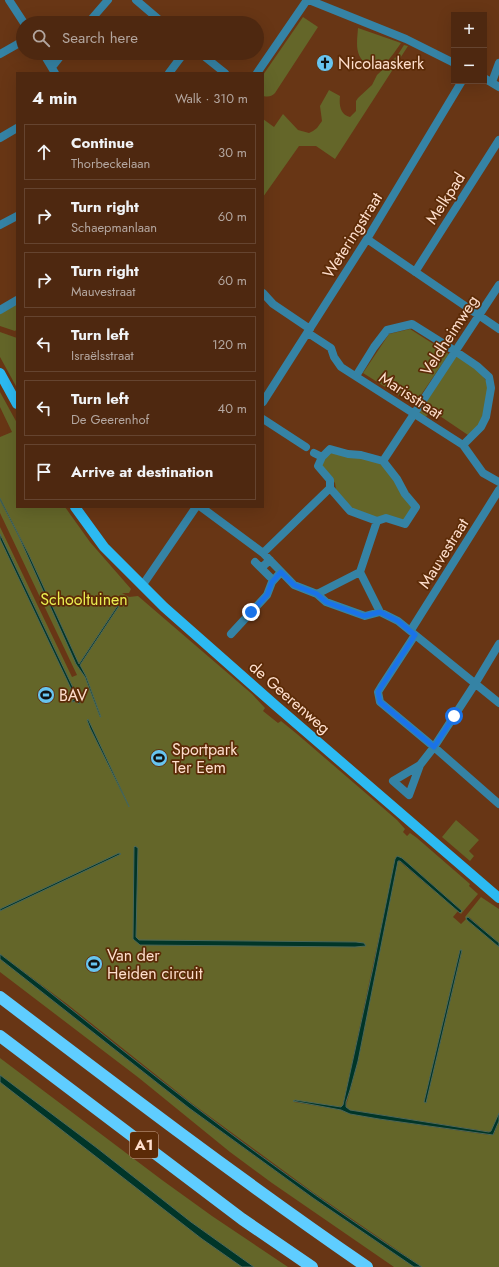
<!DOCTYPE html>
<html lang="en">
<head>
<meta charset="utf-8">
<style>
  :root { --surface:#4e2810; --page:#58341e; --text:#f1f3f6; --muted:#b3a69f; --line:#654430 }
  body { margin:0; font-family:Jost,sans-serif; background:var(--page); color:var(--text) }
  .controls { position:absolute; right:12px; top:12px; display:grid; overflow:hidden; border-radius:0px; box-shadow:0 4px 16px #0002 }
  .controls button { width:36px; height:36px; display:grid; place-items:center; padding:0; border:0; border-bottom:1px solid var(--line); background:var(--surface); color:var(--text); font:20px sans-serif }
  .stop { position:absolute; width:12px; height:12px; margin:-9px; border:3px solid #1a73e8; border-radius:50%; background:#fff }
  .stop.end { background:#1a73e8; border-color:#fff; box-shadow:0 1px 4px #0008 }
  .list { margin:0; padding:0; list-style:none }
  h2 { display:flex; justify-content:space-between; align-items:center; height:52px; margin:0; padding:0 16px; font-size:17px }
  h2 small { font-size:13px; font-weight:400; color:var(--muted) }
  .list li { display:grid; grid-template-columns:26px 1fr auto; gap:12px; align-items:center; box-sizing:border-box; height:56px; margin:0 8px 8px; padding:0 8px; border:1px solid var(--line); border-radius:0px }
  .list b { display:block; font-size:15px; white-space:nowrap }
  .list p { margin:0; font-size:13px; white-space:nowrap; color:var(--muted) }
  .list em { font-size:13px; font-style:normal; color:var(--muted) }
  .icon { flex:none; width:22px; height:22px; fill:none; stroke:currentColor; stroke-width:2; stroke-linecap:round; stroke-linejoin:round }
  .map { position:relative; flex:none; width:499px; height:1267px; overflow:hidden }
  .search { position:absolute; background:var(--surface); box-shadow:0 4px 16px #0002; left:16px; top:16px; width:248px; height:44px; display:flex; align-items:center; gap:10px; box-sizing:border-box; padding:0 14px; border-radius:22px; color:var(--muted); font-size:15px }
  .panel { position:absolute; background:var(--surface); box-shadow:0 4px 16px #0002; left:16px; top:72px; width:248px; height:436px; border-radius:0px }
  .map>svg:first-child { display:block }
</style>
</head>
<body>
<div class="map">
<svg width="499" height="1267" viewBox="0 0 499 1267">
  <rect width="100%" height="100%" fill="#683615"/>
  <path fill="#646629" fill-rule="evenodd" d="M303,17L318,27L275,93C271,97 268,97 263,96V75Z
    M358,28L401,43C396,50 387,64 380,67C375,69 371,67 368,65C354,56 357,43 358,28Z
    M404,45L408,46L335,159L316,146H299L263,197V119L274,127L283,114L298,130L309,133L313,131L317,128L322,121L320,106L329,90L340,96C339,105 340,115 350,117L356,111V101L358,98L372,85L377,75L397,56Z
    M17,304V329L15,331L0,326V314Z
    M410,329L449,354L414,405L363,373L389,334Z
    M0,332L17,338V388L0,357Z
    M459,356C467,363 479,370 485,379C491,388 485,416 479,424C476,428 472,432 468,435L431,410L426,417L420,414L419,411L454,357Z
    M0,392L17,423V507H65L90,542L131,589L129,593H122L129,597L138,596L252,694L265,708L263,711L278,723L281,721L297,734L397,820L405,829L403,832L407,836L410,833L417,838L470,884L469,886L478,894L461,914L460,913L461,911L460,909L402,858L396,857L343,1105L341,1107L295,1100L294,1102L341,1110L350,1114L379,1119L489,1135L494,1134L499,1121V1267H422L314,1193L190,1102L67,1004L0,954V536L69,678L0,534V527L72,677L77,675L0,513V500L19,537L78,667L82,672L83,671L80,665L123,600L120,602L79,664L29,555L0,498V437L12,432L0,407Z
    M330,452C343,454 369,457 379,463C389,469 405,496 412,506C410,510 408,517 405,519C398,525 360,513 353,509C346,504 341,496 336,490L335,483L322,467V463Z
    M456,820L479,840L469,851L474,856L470,861L442,837Z
    M399,861L458,911L453,917L461,924L466,919L465,917L481,897L499,909V943L469,917L467,920L499,947V1113L491,1132L350,1110L347,1108L346,1106L358,1061L397,863ZM460,950L462,951L426,1103L424,1102Z
    M0,959L189,1108L313,1198L414,1267H394L272,1183L230,1152L139,1078L0,972Z
    M0,1058L162,1180L212,1216L288,1267H254L191,1222L97,1148L2,1077L0,1075Z
    M0,1082L202,1239L242,1267H0Z"/>
  <path fill="#003528" stroke="#4c6859" d="M0,498L29,555L79,664L120,602L123,600L80,665L86,676L101,717H100L85,677L76,664L19,537L0,500Z
    M0,534L77,696L80,702L79,704L76,701L72,702L75,697L0,539Z
    M88,719L129,806V807L90,728L87,720Z
    M135,846L138,848L136,937L139,940L356,942L364,943L366,946L355,947L140,945L133,939L134,847Z
    M119,853L121,854L0,911V909Z
    M397,856L402,858L462,911L460,913L400,861H398L358,1061L350,1090L346,1102V1107L350,1110L489,1132L491,1131L499,1113V1121L493,1135L379,1119L350,1114L341,1110L293,1101L295,1100L341,1107L343,1105L373,968L395,859Z
    M468,917L499,943V947L467,920L466,918Z
    M460,950H462L426,1103L424,1102Z
    M0,954C54,994 106,1038 159,1079C244,1145 332,1209 422,1267H414L313,1198L189,1108L0,959Z
    M0,1075L97,1148L191,1222L254,1267H242L202,1239L5,1086L0,1082Z"/>
  <g fill="none" stroke-linecap="round" stroke-linejoin="round">
    <path stroke="#3583a5" stroke-width="8" d="M9,0L24,23
      M136,0L163,23
      M309,0L406,39L454,63
      M88,23L108,0
      M43,53L55,73
      M200,53L225,73
      M0,54L23,41
      M52,67L63,53
      M169,73L184,53
      M257,73L307,0
      M484,78L499,87
      M492,82L499,63
      M0,138L17,128
      M0,225L17,216
      M367,239L499,329
      M415,272L499,140
      M263,293L273,304L310,329
      M0,310L17,300
      M308,333L331,348L334,357L341,367L463,445L483,473L499,482
      M356,376L374,347L387,330L412,324L455,351L477,366L489,377L491,388L486,417L481,427L463,445
      M263,402L367,239L462,81
      M263,419L306,447
      M330,449L348,454L361,455L383,461L397,479L405,494L416,507L405,524L386,518L377,521L350,511L330,488V480L318,466L322,457Z
      M314,453L322,457
      M383,461L499,285
      M201,507L263,553L294,585L317,594L326,602L365,616L380,612L398,621L499,703
      M377,521L360,572L380,612
      M263,553L330,488
      M255,562L261,568L270,560
      M261,568L270,577
      M142,586L196,507
      M317,594L360,572
      M411,630L499,490
      M231,634L267,595L272,582L281,572
      M415,635L381,687L378,692L380,702L434,747L499,804
      M420,765L393,781L409,795L420,765L434,747L475,684L499,644"/>
    <path stroke="#2cbaf2" stroke-width="10" d="M0,373L17,404
      M75,507L104,547L164,607L275,705L499,898"/>
    <path stroke="#5fcdff" stroke-width="12" d="M0,997C121,1089 242,1181 367,1267
      M0,1036L242,1219L312,1267"/>
  </g>
  <g fill="none" stroke-linecap="round" stroke-linejoin="round">
    <path stroke="#1a73e8" stroke-width="5" d="M251,612L267,595L272,582L281,572L294,585L317,594L326,602L364,616L380,612L398,621L415,635L381,687L378,692L380,702L434,747L454,716"/>
  </g>
  <defs>
    <g id="church-disc" transform="scale(0.9)"><circle r="9.5" fill="#67c4f0" stroke="#5c2b07"/><path d="M-1.2-6h2.4v3.5h3.3v2.4h-3.3V6h-2.4V-.1h-3.3v-2.4h3.3Z" fill="#111"/></g>
    <g id="stadium-disc" transform="scale(0.9)"><circle r="9.5" fill="#67c4f0" stroke="#5c2b07"/><path d="M0-5a6.5 5 0 1 0 0 10a6.5 5 0 1 0 0-10ZM-3.5-1.8h7v3.6h-7Z" fill="#111"/></g>
  </defs>
  <g fill-rule="evenodd">
    <use href="#church-disc" x="325" y="63"/>
    <use href="#stadium-disc" x="46" y="695"/>
    <use href="#stadium-disc" x="159" y="758"/>
    <use href="#stadium-disc" x="94" y="964"/>
  </g>
  <g text-anchor="middle" stroke-width="3.5" stroke-linejoin="round" paint-order="stroke">
    <rect fill="#5c2b07" stroke="#cda891" stroke-width="1" x="130" y="1132" width="28" height="26" rx="3"/>
    <g font-size="15" font-weight="bold" fill="#fedecc">
      <text x="144" y="1150">A1</text>
    </g>
    <g font-size="16" fill="#fedecc" stroke="#5c2b07" text-anchor="start">
      <text x="338" y="69">Nicolaaskerk</text>
      <text x="59" y="701">BAV</text>
      <text x="172" y="755">Sportpark<tspan x="172" dy="18">Ter Eem</tspan></text>
      <text x="107" y="961">Van der<tspan x="107" dy="18">Heiden circuit</tspan></text>
    </g>
    <g font-size="16" fill="#fedecc" stroke="#5c2b07">
      <text transform="translate(445 198) rotate(-57)" y="6">Melkpad</text>
      <text transform="translate(352 235) rotate(-58)" y="6">Weteringstraat</text>
      <text transform="translate(449 335) rotate(-57)" y="6">Veldheimweg</text>
      <text transform="translate(411 395) rotate(33)" y="6">Marisstraat</text>
      <text transform="translate(443 553) rotate(-58)" y="6">Mauvestraat</text>
      <text transform="translate(290 697) rotate(41)" y="6">de Geerenweg</text>
    </g>
    <g font-size="16" fill="#eaee50" stroke="#5c2b07">
      <text x="84" y="605">Schooltuinen</text>
    </g>
  </g>
</svg>
<div class="controls">
<button>+</button>
<button>−</button>
</div>
<div class="stop" style="left:454px;top:716px"></div>
<div class="stop end" style="left:251px;top:612px"></div>
<div class="search"><svg class="icon" aria-label="search" viewBox="0 0 24 24"><circle cx="10" cy="10" r="6"/><path d="M15 15l6 6"/></svg>Search here</div>
<section class="panel">
<h2>4 min<small>Walk · 310 m</small></h2>
<ul class="list">
<li><svg class="icon" aria-label="ahead" viewBox="0 0 24 24"><path d="M12 20V5M6 11l6-6 6 6"/></svg><div><b>Continue</b><p>Thorbeckelaan</p></div><em>30 m</em></li>
<li><svg class="icon" aria-label="right" viewBox="0 0 24 24"><path d="M7 20v-9h11M14 6l5 5-5 5"/></svg><div><b>Turn right</b><p>Schaepmanlaan</p></div><em>60 m</em></li>
<li><svg class="icon" aria-label="right" viewBox="0 0 24 24"><path d="M7 20v-9h11M14 6l5 5-5 5"/></svg><div><b>Turn right</b><p>Mauvestraat</p></div><em>60 m</em></li>
<li><svg class="icon" aria-label="left" viewBox="0 0 24 24"><path d="M17 20v-9H6M10 6l-5 5 5 5"/></svg><div><b>Turn left</b><p>Israëlsstraat</p></div><em>120 m</em></li>
<li><svg class="icon" aria-label="left" viewBox="0 0 24 24"><path d="M17 20v-9H6M10 6l-5 5 5 5"/></svg><div><b>Turn left</b><p>De Geerenhof</p></div><em>40 m</em></li>
<li><svg class="icon" aria-label="arrive" viewBox="0 0 24 24"><path d="M6 21V4h12l-3 4 3 4H6"/></svg><div><b>Arrive at destination</b></div></li>
</ul>
</section>
</div>
</body>
</html>
